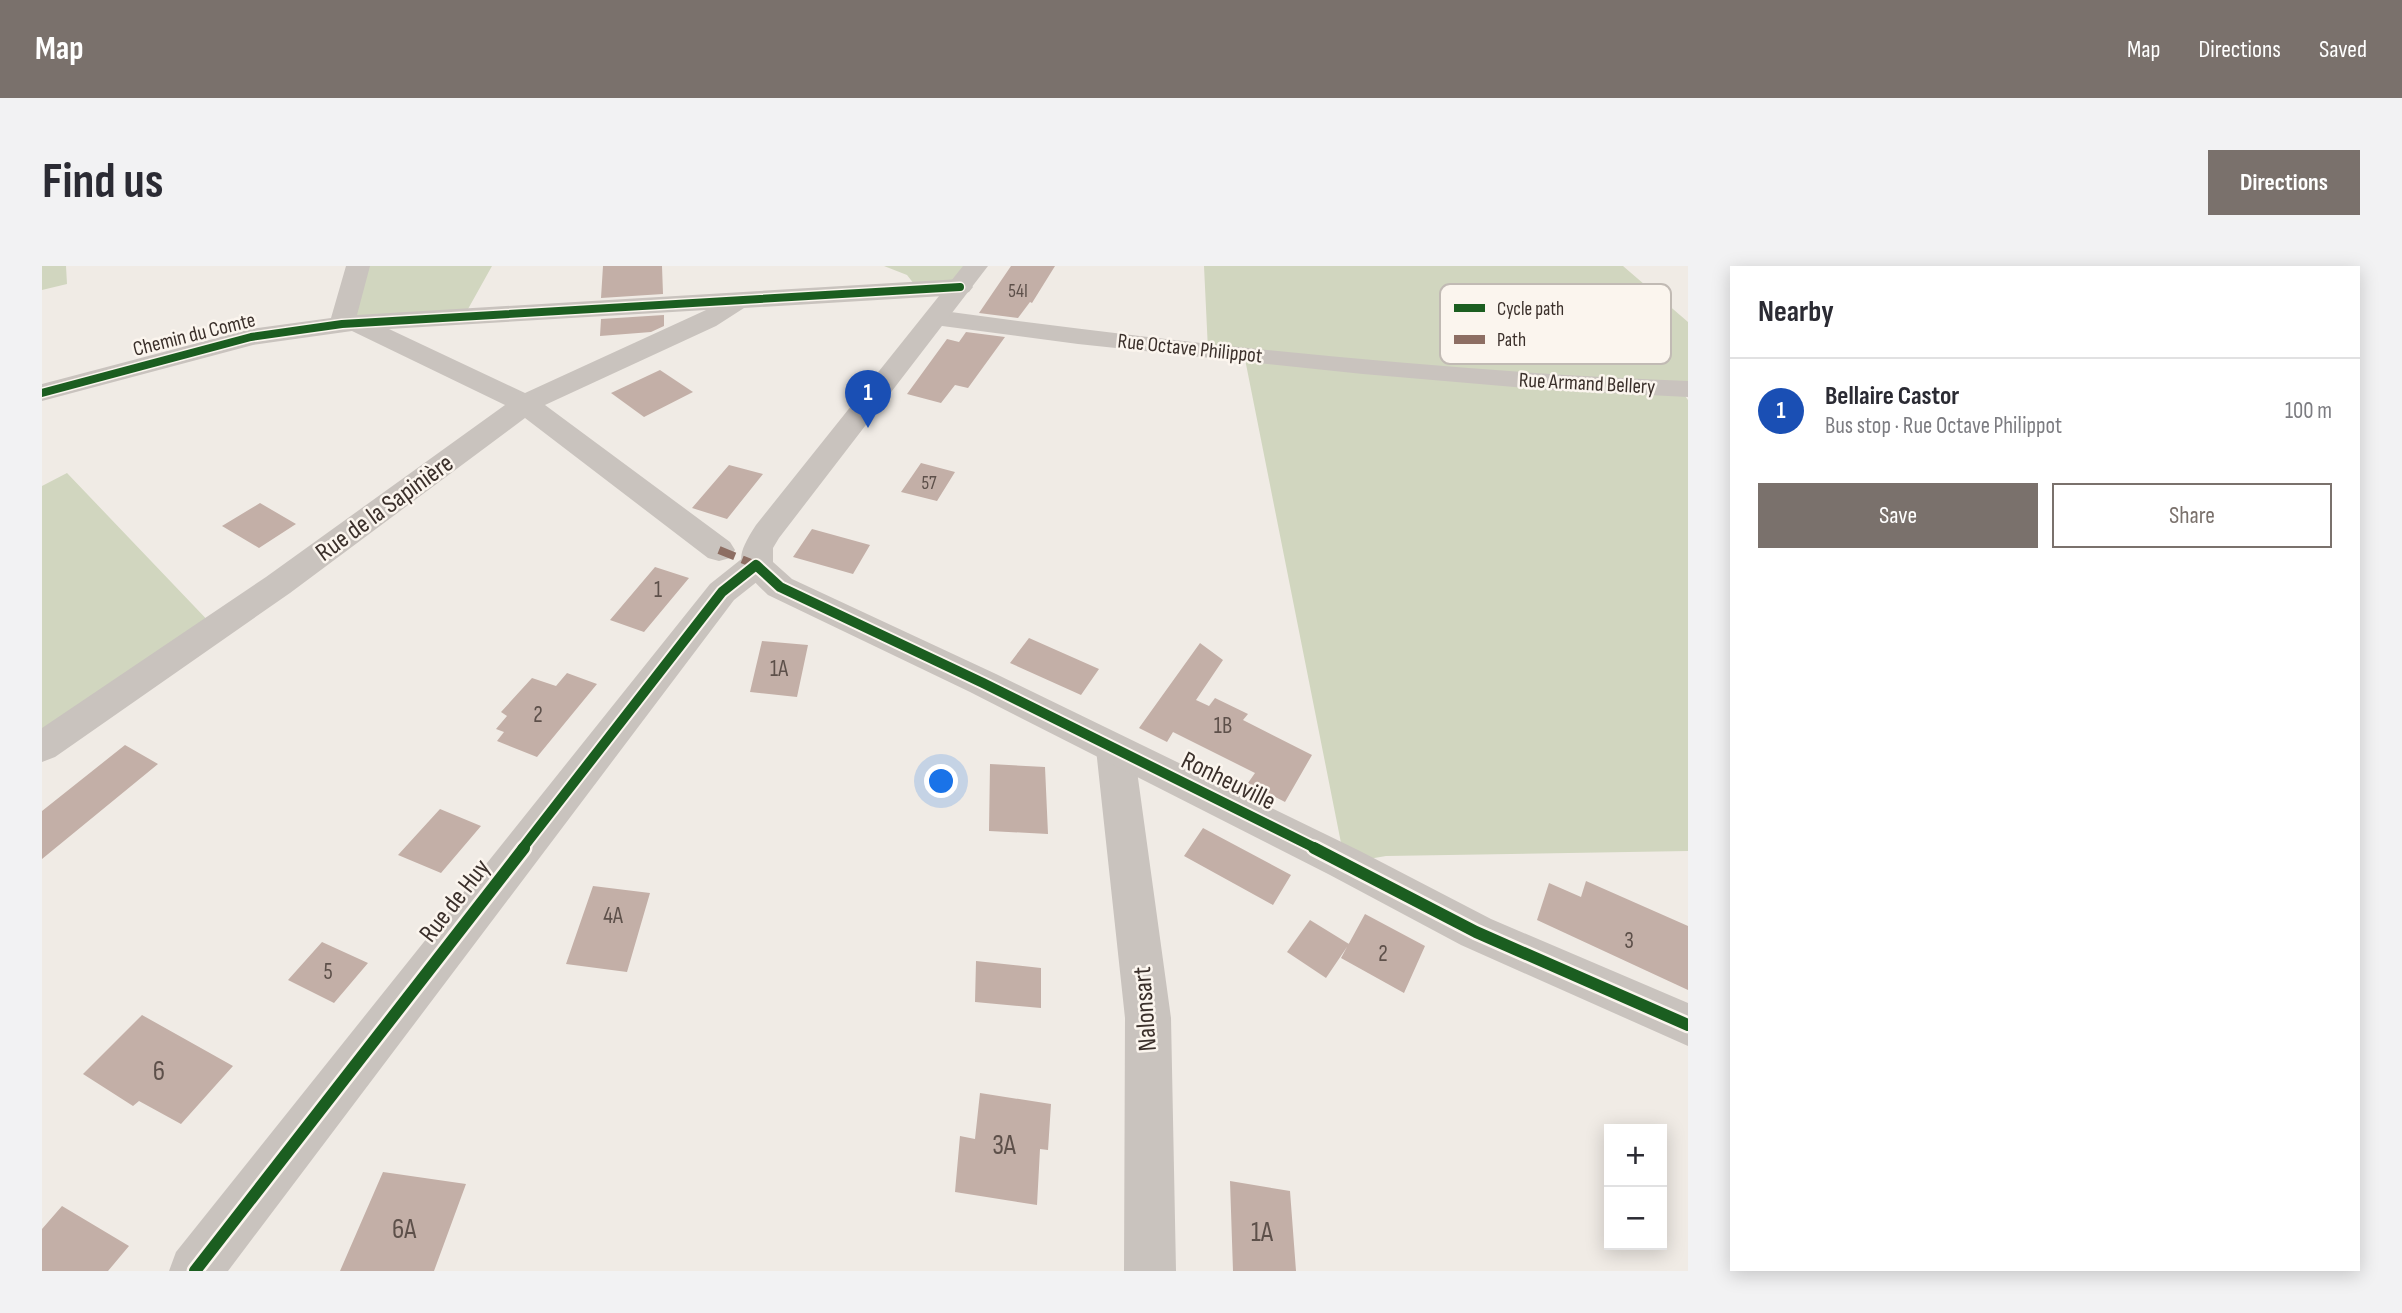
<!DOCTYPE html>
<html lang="en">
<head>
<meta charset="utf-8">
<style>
  :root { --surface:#fff; --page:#f2f2f3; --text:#2b2b33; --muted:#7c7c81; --line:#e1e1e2; --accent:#7a716c }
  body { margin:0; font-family:"Sofia Sans Condensed",sans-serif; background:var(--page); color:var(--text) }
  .controls { position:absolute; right:21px; bottom:21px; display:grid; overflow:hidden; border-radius:0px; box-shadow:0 4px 18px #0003 }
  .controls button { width:63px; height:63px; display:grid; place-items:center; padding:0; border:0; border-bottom:2px solid var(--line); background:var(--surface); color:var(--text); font:35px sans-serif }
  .you { position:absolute; left:900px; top:516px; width:24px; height:24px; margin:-18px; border:5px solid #fff; border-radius:50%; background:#1a73e8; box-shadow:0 0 0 10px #1a73e833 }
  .badge { display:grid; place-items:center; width:46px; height:46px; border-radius:50%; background:var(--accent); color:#fff; font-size:23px; font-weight:700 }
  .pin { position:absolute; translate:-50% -58px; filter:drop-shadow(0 2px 4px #0008) }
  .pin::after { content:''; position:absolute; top:37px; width:24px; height:21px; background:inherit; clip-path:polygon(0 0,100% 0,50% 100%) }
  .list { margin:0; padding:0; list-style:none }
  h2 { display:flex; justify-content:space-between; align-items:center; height:91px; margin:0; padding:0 28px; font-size:30px }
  h2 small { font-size:23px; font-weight:400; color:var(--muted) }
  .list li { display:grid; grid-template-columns:46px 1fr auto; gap:21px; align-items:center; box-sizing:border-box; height:105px; padding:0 28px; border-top:2px solid var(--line) }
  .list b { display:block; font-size:26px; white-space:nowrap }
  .list p { margin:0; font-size:23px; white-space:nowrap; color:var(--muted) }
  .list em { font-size:23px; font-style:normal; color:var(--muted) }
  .actions { display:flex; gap:14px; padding:21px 28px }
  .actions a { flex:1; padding:16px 0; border:2px solid var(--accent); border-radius:0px; text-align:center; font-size:24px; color:var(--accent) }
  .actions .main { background:var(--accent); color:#fff }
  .map { position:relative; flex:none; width:1646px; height:1005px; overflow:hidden; border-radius:0px }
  header { display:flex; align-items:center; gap:42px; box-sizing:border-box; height:98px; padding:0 35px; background:var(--accent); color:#fff }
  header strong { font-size:33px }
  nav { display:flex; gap:38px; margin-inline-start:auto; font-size:24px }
  .intro { display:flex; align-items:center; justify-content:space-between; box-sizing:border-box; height:168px; padding:0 42px }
  h1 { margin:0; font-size:49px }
  .button { padding:18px 32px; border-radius:0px; background:var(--accent); color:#fff; font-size:24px; font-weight:700 }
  main { display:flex; gap:42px; padding:0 42px }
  aside { flex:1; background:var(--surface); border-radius:0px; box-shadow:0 4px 18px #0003 }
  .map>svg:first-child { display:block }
</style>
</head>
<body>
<header>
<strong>Map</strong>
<nav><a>Map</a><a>Directions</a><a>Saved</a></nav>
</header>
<div class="intro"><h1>Find us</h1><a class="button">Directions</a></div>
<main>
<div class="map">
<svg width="1646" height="1005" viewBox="0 0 1646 1005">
  <rect width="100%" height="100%" fill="#f0ebe5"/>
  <path fill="#d1d6bf" d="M0,0H24L25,18L0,24Z
    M316,0H450L421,52L300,58Z
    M842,0H934L918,21L876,23L865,9Z
    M1162,0H1581L1646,56V123H1638L1646,134V585L1344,590L1303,597L1202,88L1166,84Z
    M25,207L173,362L0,481V220Z"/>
  <path fill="#c3afa7" d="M561,0H620L621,28L559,32Z
    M969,0H1013L990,37L988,36L976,52L937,47Z
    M622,49V60L609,66L558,70L559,53Z
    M924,66L963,71L926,122L913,119L899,137L865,128L905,73L917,76Z
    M618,104L651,126L602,151L569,127Z
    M879,197L913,206L895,235L859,226Z
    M687,199L721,208L685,253L650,242Z
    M218,237L254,258L217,282L180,260Z
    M770,263L828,279L811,308L751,291Z
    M613,301L647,312L602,366L568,354Z
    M987,372L1057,403L1039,429L968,397Z
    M720,375L766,379L755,431L708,426Z
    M1158,377L1181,394L1154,434L1167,440L1173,432L1206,448L1201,454L1270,489L1243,536L1206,517L1213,507L1131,466L1125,476L1097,462Z
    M525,407L555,418L495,491L455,475L462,466L454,463L465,450L459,446L490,412L514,420Z
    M83,479L116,498L0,593V545Z
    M948,498L1003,501L1006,568L947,565Z
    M398,543L439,560L399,607L356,589Z
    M1161,562L1249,609L1231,639L1142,590Z
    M1544,615L1646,660V724L1495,654L1507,617L1539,631Z
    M551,620L608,627L585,706L524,698Z
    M1323,648L1383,680L1362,727L1299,692Z
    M1268,654L1307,678L1284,712L1245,686Z
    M280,676L326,697L292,737L246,714Z
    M934,695L999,702V742L933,736Z
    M100,749L191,800L139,858L97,835L91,840L41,808Z
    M938,827L1009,838L1006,884L998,883L995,939L913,926L918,870L933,873Z
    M341,906L424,918L392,1005H298Z
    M1188,915L1248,925L1254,1005H1191Z
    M20,940L87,980L66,1005H0V963Z"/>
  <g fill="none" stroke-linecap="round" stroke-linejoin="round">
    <path fill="#c9c3be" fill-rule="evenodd" d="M304,0H328L315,49L918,13L927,16L931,21L927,26L918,29L702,42L674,60L503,139L688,276L693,284L688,292L677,295L666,292L483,152L248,327L13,491L0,496V462L224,311L463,139L310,65L211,79L0,135V118L209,63L289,52ZM664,44L483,127L347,63Z
      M894,44C1142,78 1396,105 1646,115V131L1507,124L1321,108L1036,78L885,58L881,52L885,46Z
      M714,288L726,291L730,299L726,307L692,334L186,1005H127L134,986L668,318L702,291Z
      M1073,468L1086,473L1092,483L1129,752L1134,1005H1082L1083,752L1054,483L1060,473Z"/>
    <path fill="#c9c3be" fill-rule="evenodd" d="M921,0H946L737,272L731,282V296L750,313L954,408L1318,585L1449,653L1646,737V780L1419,679L1288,609L928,426L726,329C696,300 690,296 714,259Z"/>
    <path stroke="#8d6e63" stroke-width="8" stroke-dasharray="17 8" stroke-linecap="butt" d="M677,284L714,299"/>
    <g stroke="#fbf5ee" stroke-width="11">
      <path id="cycleway-far2" d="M0,127L209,71L300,58L918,21"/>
    </g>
    <g stroke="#fbf5ee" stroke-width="14">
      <path id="cycleway-far1" d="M480,583L680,326L714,299L738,321L941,417L1275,583"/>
    </g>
    <g stroke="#fbf5ee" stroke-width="17">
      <path id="cycleway" d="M1272,582L1434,666L1646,759
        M153,1005L482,582"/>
    </g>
    <use href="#cycleway-far2" stroke="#1b5e20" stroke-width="8"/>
    <use href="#cycleway-far1" stroke="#1b5e20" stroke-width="10"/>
    <use href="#cycleway" stroke="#1b5e20" stroke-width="12"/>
  </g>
  <g text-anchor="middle" stroke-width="5" stroke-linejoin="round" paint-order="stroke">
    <g font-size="19" fill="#5d504a">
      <text x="976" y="31">54I</text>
      <text x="887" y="223">57</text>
    </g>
    <g font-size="21" fill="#3b302b" stroke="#fbf5ee">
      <text transform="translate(152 68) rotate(-14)" y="7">Chemin du Comte</text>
      <text transform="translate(1148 82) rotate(6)" y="7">Rue Octave Philippot</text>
      <text transform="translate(1545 117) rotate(3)" y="7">Rue Armand Bellery</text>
    </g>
    <g font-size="23" fill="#5d504a">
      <text x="616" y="331">1</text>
      <text x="737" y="410">1A</text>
      <text x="496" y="456">2</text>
      <text x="1181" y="467">1B</text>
      <text x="571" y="657">4A</text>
      <text x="1587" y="682">3</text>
      <text x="1341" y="695">2</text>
      <text x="286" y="713">5</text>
    </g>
    <g font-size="26" fill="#3b302b" stroke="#fbf5ee">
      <text transform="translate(342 241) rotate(-36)" y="9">Rue de la Sapinière</text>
      <text transform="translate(1187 514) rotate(26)" y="9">Ronheuville</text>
      <text transform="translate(412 634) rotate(-52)" y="9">Rue de Huy</text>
      <text transform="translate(1102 743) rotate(-94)" y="9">Nalonsart</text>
    </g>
    <g font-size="28" fill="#5d504a">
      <text x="117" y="814">6</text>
      <text x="962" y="888">3A</text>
      <text x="362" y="972">6A</text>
      <text x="1220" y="975">1A</text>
    </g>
  </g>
  <rect x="1398" y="18" width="231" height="80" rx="10" fill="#fbf5ee" stroke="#c1bab4" stroke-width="2"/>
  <rect x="1412" y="38" width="31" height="8" fill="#1b5e20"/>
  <rect x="1412" y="69" width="31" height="9" fill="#8d6e63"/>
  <g font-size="19" fill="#3b302b">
    <text x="1455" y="49">Cycle path</text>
    <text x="1455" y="80">Path</text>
  </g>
</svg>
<div class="controls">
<button>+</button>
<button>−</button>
</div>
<div class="you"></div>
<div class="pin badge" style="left:826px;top:162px;background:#1a4fb4">1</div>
</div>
<aside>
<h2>Nearby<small></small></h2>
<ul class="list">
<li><span class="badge" style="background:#1a4fb4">1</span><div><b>Bellaire Castor</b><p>Bus stop · Rue Octave Philippot</p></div><em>100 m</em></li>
</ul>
<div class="actions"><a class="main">Save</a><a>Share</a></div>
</aside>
</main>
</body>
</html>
